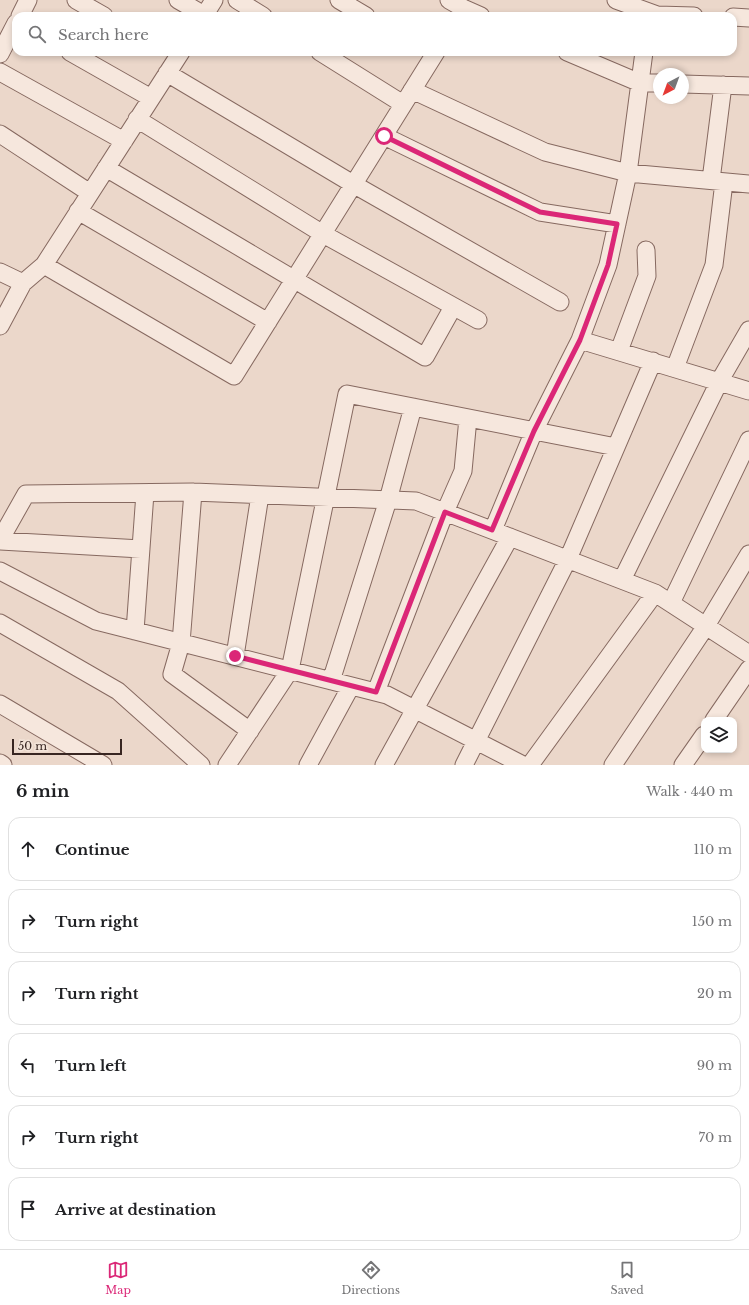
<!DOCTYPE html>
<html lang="en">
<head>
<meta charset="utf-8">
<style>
  :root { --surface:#fff; --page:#f2f2f2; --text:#202124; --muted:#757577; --line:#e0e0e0; --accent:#db2777 }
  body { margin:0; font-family:"Libre Baskerville",serif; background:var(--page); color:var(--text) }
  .controls { position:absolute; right:12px; bottom:12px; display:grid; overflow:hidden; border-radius:8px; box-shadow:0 2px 6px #0003 }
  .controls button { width:36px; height:36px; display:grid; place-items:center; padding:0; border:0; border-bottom:1px solid var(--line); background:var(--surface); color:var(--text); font:20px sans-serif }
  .compass { position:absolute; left:653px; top:68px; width:36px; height:36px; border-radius:50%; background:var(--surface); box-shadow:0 2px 6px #0003; rotate:221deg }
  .scale { position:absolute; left:12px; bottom:10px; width:110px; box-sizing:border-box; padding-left:4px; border:2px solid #382622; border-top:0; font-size:11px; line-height:14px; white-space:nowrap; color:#382622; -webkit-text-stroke:3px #f3e4d9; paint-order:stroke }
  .stop { position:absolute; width:12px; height:12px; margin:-9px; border:3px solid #db2777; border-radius:50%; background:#fff }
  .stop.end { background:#db2777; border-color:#fff; box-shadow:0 1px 4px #0008 }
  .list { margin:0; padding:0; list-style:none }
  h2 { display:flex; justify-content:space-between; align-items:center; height:52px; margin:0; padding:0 16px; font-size:17px }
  h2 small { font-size:13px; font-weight:400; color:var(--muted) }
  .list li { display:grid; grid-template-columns:26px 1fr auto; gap:12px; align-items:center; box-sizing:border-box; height:64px; margin:0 8px 8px; padding:0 8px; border:1px solid var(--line); border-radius:12px }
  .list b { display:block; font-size:15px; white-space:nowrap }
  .list em { font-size:13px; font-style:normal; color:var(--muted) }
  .icon { flex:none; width:22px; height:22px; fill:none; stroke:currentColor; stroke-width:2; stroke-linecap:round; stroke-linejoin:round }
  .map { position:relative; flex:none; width:749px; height:765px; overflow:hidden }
  .search { position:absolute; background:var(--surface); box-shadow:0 2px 6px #0003; left:12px; right:12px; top:12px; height:44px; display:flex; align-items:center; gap:10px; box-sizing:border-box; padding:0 14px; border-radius:12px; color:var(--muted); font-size:15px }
  .sheet { height:484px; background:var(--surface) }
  nav { display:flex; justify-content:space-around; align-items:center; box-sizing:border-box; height:56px; border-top:1px solid var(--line); background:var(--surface); font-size:11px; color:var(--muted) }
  nav a { display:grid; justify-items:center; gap:2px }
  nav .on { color:var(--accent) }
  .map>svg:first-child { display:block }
</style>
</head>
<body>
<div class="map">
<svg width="749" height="765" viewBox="0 0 749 765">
  <rect width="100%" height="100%" fill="#ebd7ca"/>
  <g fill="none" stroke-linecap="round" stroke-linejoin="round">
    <g stroke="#866960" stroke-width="19">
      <path id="minor" d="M76,0L104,16
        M178,0L204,15
        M237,0L263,16
        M339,0L366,16
        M449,0L463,8L481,16
        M616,0L657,15L694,16
        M20,16L28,0
        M204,16L214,0
        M733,17L749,18
        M70,52L151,98
        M181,52L44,265L234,376L436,52
        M320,52L403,104
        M567,52L640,83H659
        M0,54L16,23
        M0,72L124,141
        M167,73L353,184L560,302
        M683,84L749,86
        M412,90L545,152L628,173L749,184
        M137,119L323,234L478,320
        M0,134L90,193
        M384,136L540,212L617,224
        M106,168L425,357L453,307
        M711,180L723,85
        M78,211L268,322
        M0,272L23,283L44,265
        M0,326L23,283
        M580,340L749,391
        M619,351L647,276L646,250
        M675,368L714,265L724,182
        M193,492L181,643L172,674L250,731
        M493,530L534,431L580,340L608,265L628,173L644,52
        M0,540L26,494L193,492L416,501L655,593L749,654
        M0,541L141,549
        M0,571L96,621L387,695L523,765
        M622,580L719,382L749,330
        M671,603L749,440
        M0,623L118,691L201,765
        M135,631L145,493
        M235,656L260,495
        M331,681L388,500L413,407
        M376,692L445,512L463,471L468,418
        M0,704L103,765
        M714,720L749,669
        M0,763L3,765
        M227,765L290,670L347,394L616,447
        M308,765L351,686
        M384,765L510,537
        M464,765L568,559L653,361
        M530,765L655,593
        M613,765L706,626L749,554
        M683,765L704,735"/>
    </g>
    <use href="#minor" stroke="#f6e7dd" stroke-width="17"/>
  </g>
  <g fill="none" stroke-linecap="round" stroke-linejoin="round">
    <path stroke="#db2777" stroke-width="5" d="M235,656L376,692L445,512L492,530L534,431L580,340L608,265L617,224L540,212L384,136"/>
  </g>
</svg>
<div class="controls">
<button><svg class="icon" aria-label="layers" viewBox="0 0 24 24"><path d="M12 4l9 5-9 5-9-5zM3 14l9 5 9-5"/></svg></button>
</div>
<svg class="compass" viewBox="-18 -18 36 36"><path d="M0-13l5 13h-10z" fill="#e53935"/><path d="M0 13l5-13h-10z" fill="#757577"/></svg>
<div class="scale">50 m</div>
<div class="stop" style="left:384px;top:136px"></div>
<div class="stop end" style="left:235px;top:656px"></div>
<div class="search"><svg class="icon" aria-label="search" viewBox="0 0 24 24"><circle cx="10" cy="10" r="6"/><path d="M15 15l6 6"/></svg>Search here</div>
</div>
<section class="sheet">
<h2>6 min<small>Walk · 440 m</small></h2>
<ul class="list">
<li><svg class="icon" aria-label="ahead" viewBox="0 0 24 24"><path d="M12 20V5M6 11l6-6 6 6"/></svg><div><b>Continue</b></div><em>110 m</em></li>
<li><svg class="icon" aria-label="right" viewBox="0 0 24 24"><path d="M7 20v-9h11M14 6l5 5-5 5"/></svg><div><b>Turn right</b></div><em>150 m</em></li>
<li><svg class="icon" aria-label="right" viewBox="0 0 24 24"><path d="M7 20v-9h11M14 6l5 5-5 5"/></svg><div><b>Turn right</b></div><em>20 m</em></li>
<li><svg class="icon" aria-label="left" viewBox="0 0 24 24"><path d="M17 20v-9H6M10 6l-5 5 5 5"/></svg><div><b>Turn left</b></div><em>90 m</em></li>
<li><svg class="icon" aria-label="right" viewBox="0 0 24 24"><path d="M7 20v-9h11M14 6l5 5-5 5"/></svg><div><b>Turn right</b></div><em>70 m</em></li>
<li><svg class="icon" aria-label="arrive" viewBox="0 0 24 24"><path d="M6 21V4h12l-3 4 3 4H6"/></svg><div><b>Arrive at destination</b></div></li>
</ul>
</section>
<nav>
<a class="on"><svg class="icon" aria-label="map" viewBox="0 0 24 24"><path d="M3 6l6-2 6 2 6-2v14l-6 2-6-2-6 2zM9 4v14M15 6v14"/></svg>Map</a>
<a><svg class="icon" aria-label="directions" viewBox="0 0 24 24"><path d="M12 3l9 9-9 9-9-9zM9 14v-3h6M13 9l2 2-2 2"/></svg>Directions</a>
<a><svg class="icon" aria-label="saved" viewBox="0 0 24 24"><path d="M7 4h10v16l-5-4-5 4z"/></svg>Saved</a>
</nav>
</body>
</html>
